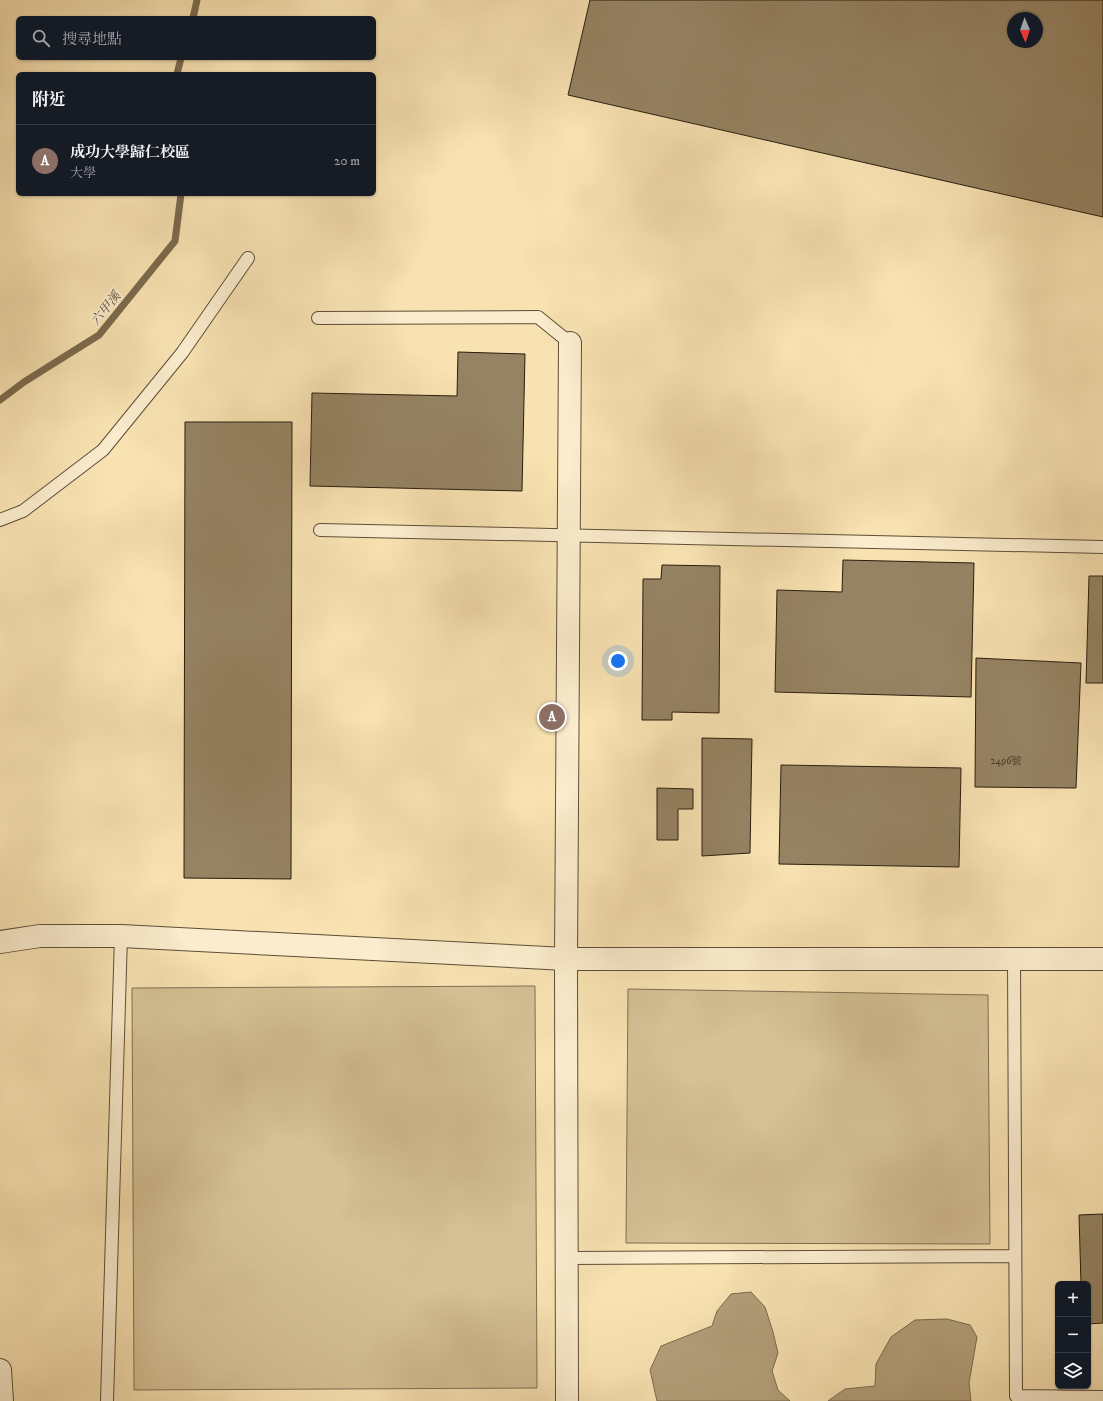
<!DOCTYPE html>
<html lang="zh-TW">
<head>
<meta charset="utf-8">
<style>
  :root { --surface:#171b24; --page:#242831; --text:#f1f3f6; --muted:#9ea1a6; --line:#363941; --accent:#c59692 }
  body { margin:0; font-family:"IM FELL DW Pica","Noto Serif TC",serif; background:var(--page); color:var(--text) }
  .controls { position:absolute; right:12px; bottom:12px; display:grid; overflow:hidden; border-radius:6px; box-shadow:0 1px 3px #0004 }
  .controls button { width:36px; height:36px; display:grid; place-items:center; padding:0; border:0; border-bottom:1px solid var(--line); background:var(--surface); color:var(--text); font:20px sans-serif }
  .compass { position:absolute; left:1007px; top:12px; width:36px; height:36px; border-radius:50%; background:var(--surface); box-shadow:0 1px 3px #0004; rotate:178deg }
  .you { position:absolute; left:618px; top:661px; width:14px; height:14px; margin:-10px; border:3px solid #fff; border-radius:50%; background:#1a73e8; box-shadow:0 0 0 6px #1a73e833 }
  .badge { display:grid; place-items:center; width:26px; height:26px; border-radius:50%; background:var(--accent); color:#fff; font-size:13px; font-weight:700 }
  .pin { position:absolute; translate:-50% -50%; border:2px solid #fff; box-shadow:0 1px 4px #0006 }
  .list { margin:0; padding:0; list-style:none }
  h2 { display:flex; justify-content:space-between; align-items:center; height:52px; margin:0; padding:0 16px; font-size:17px }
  h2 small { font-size:13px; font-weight:400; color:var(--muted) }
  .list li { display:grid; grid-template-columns:26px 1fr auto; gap:12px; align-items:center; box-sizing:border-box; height:72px; padding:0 16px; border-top:1px solid var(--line) }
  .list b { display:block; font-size:15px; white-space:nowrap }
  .list p { margin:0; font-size:13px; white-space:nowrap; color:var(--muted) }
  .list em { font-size:13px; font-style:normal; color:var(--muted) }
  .icon { flex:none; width:22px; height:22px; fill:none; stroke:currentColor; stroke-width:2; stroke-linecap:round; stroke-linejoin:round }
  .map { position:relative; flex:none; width:1103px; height:1401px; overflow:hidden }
  .search { position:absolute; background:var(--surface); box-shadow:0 1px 3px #0004; left:16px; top:16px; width:360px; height:44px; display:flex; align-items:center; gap:10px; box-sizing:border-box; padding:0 14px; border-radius:6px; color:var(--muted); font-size:15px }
  .panel { position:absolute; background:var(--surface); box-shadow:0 1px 3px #0004; left:16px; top:72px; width:360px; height:124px; border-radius:6px }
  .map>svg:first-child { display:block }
</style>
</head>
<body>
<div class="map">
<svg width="1103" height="1401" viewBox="0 0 1103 1401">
  <rect width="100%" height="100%" fill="#f8e2b2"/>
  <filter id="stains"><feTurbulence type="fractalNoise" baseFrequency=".005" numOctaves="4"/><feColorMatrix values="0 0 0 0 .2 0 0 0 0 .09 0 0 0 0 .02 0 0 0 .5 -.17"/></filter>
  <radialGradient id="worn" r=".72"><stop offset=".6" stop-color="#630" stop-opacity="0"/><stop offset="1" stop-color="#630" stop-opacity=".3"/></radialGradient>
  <path fill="#d5c196" stroke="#806f52" d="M535,986L537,1388L134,1390L132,988Z
    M628,989L988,995L990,1244L626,1243Z"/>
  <path fill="#b29f7a" stroke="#7c6b4e" d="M751,1292L765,1307L773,1332L778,1353L772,1371L778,1390L790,1401H657L650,1370L661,1346L712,1326L717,1311L731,1294Z
    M947,1319L970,1325L977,1337L969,1383L971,1401H828L845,1389L875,1386L876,1364L891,1337L915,1320Z"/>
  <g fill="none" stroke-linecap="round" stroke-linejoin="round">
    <path stroke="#7c6b4e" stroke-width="7" d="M193,18L197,0
      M177,74L181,58
      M0,400L24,382L99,335L175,241L181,194"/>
  </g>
  <path fill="#958363" stroke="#2a1d0d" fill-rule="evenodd" d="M590,0H1103V217L568,95ZM1013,18H1037V42H1013Z
    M458,352L525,354L522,491L310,486L312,393L457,396Z
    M185,422H292L291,879L184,878Z
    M843,560L974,563L971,697L775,692L777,590L842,592Z
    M662,565L720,566L719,713L672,712V720H642L643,579H661Z
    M1089,576H1103V683H1086Z
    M976,658L1081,663L1076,788L975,787Z
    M702,738L752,739L750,853L702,856Z
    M781,765L961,768L959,867L779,864Z
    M657,788L693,789V809H678V840H657Z
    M1103,1214V1323L1088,1324V1284H1081L1079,1215Z"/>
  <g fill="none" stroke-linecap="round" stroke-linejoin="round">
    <g stroke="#5e4e36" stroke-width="14">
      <path id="service" d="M318,318L538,317L570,343
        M0,520L23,511L103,450L182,353L248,258
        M320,530L1103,547
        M1014,959L1016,1396L1103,1397
        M567,1258L1015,1256
        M107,1401L121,936"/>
    </g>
    <g stroke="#5e4e36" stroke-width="24">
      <path id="minor" d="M0,942L40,936H121L566,959H1103
        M567,1401L566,959L570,343"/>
    </g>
    <g stroke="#5e4e36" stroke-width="24">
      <path id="tertiary" d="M0,1370L2,1401"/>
    </g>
    <use href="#service" stroke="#faeccd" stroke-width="12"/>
    <use href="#minor" stroke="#faeccd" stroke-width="22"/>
    <use href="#tertiary" stroke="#faeccd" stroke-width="22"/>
  </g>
  <g text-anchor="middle" stroke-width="4" stroke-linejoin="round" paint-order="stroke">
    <g font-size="10" fill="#453622">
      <text x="1006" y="764">2496號</text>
    </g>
    <g font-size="13" font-style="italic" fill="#605139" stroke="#faeccd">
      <text transform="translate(105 308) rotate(-51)" y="5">六甲溪</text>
    </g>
  </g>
  <rect width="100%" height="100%" filter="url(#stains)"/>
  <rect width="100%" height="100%" fill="url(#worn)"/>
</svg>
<div class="controls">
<button>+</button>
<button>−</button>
<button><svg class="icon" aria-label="layers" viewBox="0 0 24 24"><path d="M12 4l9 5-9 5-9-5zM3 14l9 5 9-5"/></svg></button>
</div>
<svg class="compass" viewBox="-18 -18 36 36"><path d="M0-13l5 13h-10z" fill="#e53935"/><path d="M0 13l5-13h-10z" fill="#9ea1a6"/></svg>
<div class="you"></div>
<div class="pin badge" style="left:552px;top:717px;background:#8d6e63">A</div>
<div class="search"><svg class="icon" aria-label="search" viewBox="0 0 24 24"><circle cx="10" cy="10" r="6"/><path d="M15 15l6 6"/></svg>搜尋地點</div>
<section class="panel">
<h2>附近<small></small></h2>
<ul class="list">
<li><span class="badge" style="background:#8d6e63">A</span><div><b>成功大學歸仁校區</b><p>大學</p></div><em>20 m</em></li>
</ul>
</section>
</div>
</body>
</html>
